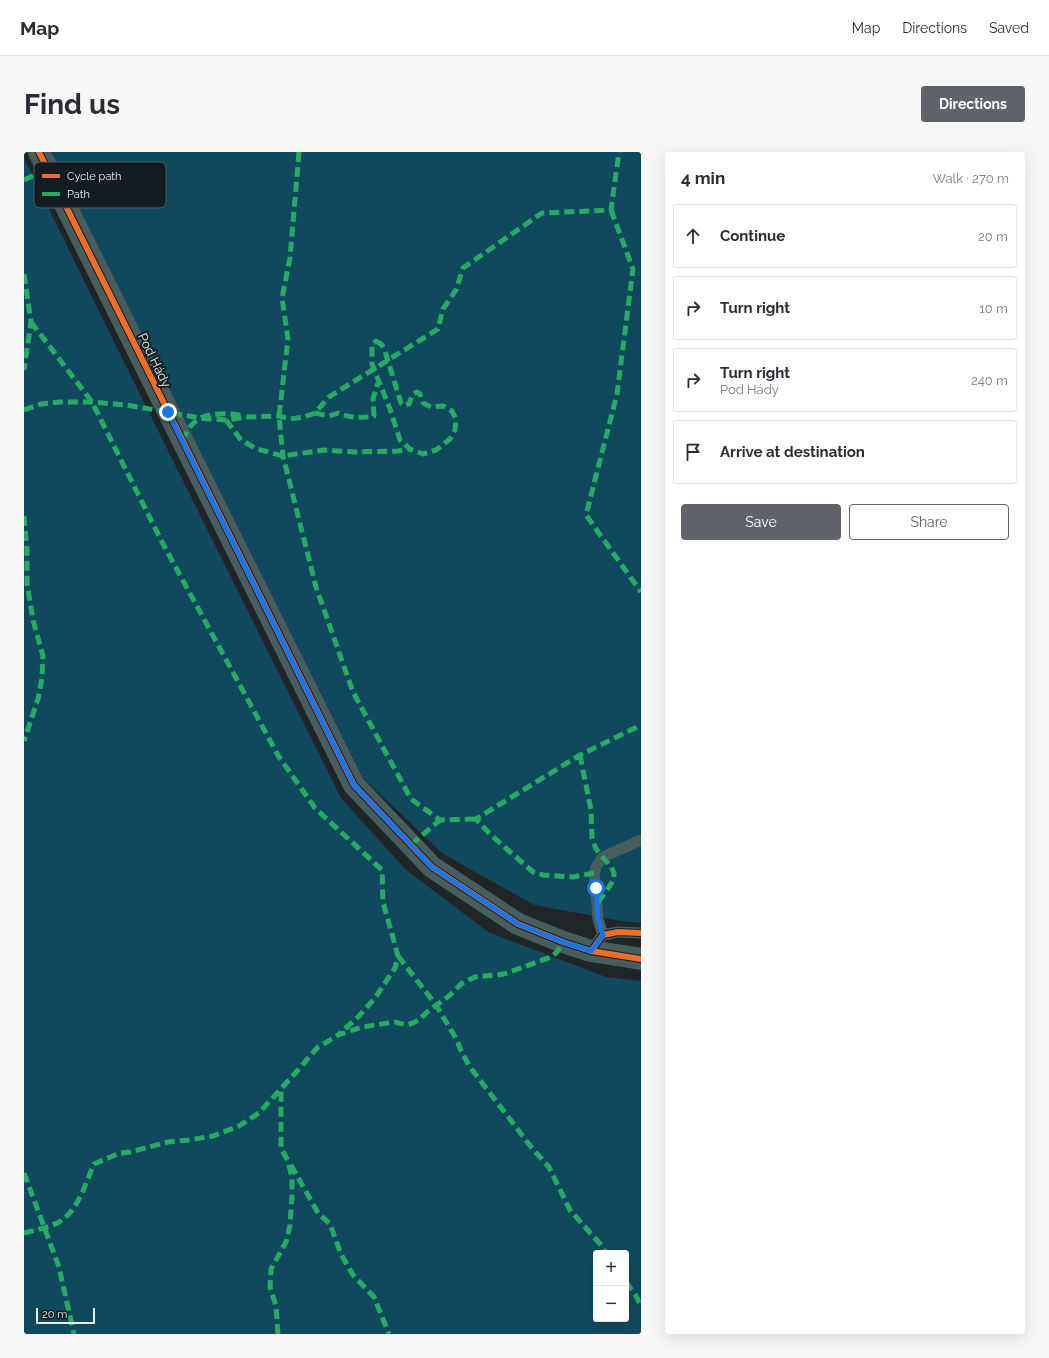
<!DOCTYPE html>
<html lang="en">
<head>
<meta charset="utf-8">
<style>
  :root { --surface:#fff; --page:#f7f7f7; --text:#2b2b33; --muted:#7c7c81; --line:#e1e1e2; --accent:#606369 }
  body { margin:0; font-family:Raleway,sans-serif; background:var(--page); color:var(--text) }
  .controls { position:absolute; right:12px; bottom:12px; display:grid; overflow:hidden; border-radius:4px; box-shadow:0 4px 16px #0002 }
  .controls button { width:36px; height:36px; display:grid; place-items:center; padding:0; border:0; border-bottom:1px solid var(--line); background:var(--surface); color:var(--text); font:20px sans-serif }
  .scale { position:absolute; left:12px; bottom:10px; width:59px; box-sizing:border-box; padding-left:4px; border:2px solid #e7eef1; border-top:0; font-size:11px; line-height:14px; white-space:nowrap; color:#e7eef1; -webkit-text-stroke:3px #131d21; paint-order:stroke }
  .stop { position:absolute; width:12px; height:12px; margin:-9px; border:3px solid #1a73e8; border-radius:50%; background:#fff }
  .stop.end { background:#1a73e8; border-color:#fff; box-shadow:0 1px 4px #0008 }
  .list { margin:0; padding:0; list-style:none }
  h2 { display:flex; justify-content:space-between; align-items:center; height:52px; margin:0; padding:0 16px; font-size:17px }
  h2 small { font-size:13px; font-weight:400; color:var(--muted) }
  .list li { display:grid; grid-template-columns:26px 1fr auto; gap:12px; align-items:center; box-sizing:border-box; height:64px; margin:0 8px 8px; padding:0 8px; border:1px solid var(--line); border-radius:4px }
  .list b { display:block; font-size:15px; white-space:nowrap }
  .list p { margin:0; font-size:13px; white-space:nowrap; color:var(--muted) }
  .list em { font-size:13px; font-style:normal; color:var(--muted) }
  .actions { display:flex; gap:8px; padding:12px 16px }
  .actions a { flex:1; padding:9px 0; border:1px solid var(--accent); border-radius:4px; text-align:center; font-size:14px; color:var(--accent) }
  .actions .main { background:var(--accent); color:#fff }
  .icon { flex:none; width:22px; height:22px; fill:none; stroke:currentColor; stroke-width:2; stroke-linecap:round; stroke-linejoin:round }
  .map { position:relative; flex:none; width:617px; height:1182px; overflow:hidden; border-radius:4px }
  header { display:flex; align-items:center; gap:24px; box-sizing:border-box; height:56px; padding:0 20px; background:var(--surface); border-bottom:1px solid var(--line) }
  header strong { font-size:19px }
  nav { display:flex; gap:22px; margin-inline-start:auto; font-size:14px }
  .intro { display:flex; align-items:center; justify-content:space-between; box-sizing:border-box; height:96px; padding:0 24px }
  h1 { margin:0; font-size:28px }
  .button { padding:10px 18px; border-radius:4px; background:var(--accent); color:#fff; font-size:14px; font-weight:700 }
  main { display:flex; gap:24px; padding:0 24px }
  aside { flex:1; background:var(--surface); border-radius:4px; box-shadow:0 4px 16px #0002 }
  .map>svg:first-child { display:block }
</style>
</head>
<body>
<header>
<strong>Map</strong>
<nav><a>Map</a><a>Directions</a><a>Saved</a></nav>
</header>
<div class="intro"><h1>Find us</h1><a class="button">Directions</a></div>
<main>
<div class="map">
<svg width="617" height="1182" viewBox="0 0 617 1182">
  <rect width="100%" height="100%" fill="#202528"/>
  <path fill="#10495e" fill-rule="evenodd" d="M27,0H617V771L597,769L510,753L418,701L339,626Z
    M0,6L88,186L317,646L381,717L464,780L582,825L617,829V1182H0ZM572,1101H602V1167H572Z"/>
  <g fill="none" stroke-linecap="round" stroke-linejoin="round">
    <path stroke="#485d5e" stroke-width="11" d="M579,783L574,767L573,752L570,721L573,713L579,705L617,688
      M574,789L579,783L594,780L617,781"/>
    <path stroke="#485d5e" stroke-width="22" d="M15,0L330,633L408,715L494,772L539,790L567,799L617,807"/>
    <path stroke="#26ab63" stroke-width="5" stroke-dasharray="10 5" stroke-linecap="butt" d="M275,0L266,106L258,146L264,187L255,264L259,304L292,435L329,540L387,647L416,668L452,667
      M0,28L24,17
      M587,58L609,117L593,242L562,363L617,440
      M0,122L7,170L0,218
      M7,170L68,250L138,390L255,605L291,656L358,718L359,750L374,804L371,816L351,846L334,865L314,883
      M352,189L357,192L360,196L377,251L380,254L385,252L389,242L393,240L396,242L399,251L407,255L419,254L428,259L432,267L431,278L426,287L412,298L399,302L386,297L376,288L366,257L348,212V192Z
      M0,258L17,252L36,250H68L102,253L144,260L175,266L202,268L222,265L255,264L266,267L280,265L291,261L305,245L414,177L419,157L432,138L439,116L518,61L587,58L595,0
      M291,261L305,264L314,261C327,266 336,266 350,264L349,247L354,231
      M202,268L217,288L233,297L259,304L300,298L331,300L374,299L386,297
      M159,289C162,280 166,273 173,268C184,260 209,261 220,264
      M0,364L3,398V431L9,468L19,504L18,526L14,547L0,589
      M556,603L567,658L568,686L572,697L587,715L590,721V727L587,732L573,752
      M387,693L416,668
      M570,721L549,725L519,723L509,720L468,684L452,667L556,603L617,573
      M374,804L412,853L433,888L437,899L446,915L508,996L525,1015L546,1058L577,1093L582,1101
      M267,1013L294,1061L306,1072L317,1102L329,1123L350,1145L365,1182
      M0,1021L35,1115L50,1182
      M0,1081C11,1078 29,1075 38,1068C55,1056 62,1030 70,1012L96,1001L106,1000L144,990L164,988L189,984L215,974L235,961L274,918L293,896L314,883L338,875L371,870L382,873L389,871L395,868L403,860L425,844L437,832L451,825L480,822L527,805L533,800L539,790
      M602,1130L612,1144L617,1154
      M254,1182L252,1154L246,1135L247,1117L262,1090L266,1073L268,1043V1026L264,1009L257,996V936"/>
    <g stroke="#131d21" stroke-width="8">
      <path id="cycleway" d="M15,0L330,633L408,715L494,772L539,790L567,799L617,807
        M567,799L579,783L594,780L617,781"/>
    </g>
    <use href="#cycleway" stroke="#ee6e29" stroke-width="6"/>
  </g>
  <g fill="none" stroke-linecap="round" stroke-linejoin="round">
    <path stroke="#1a73e8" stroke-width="5" d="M144,260L330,633L408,715L494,772L539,790L567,799L579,783L574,767L572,736"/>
  </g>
  <g text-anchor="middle" stroke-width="4" stroke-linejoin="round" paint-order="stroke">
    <g font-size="13" fill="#e7eef1" stroke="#131d21">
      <text transform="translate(131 208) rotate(64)" y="5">Pod Hády</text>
    </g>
  </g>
  <rect x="10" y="10" width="132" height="46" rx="6" fill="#131d21" stroke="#535c5f" stroke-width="1"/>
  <rect x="18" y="22" width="18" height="4" fill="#ee6e29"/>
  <rect x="18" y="40" width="18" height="4" fill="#26ab63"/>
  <g font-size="11" fill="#e7eef1">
    <text x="43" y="28">Cycle path</text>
    <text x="43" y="46">Path</text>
  </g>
</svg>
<div class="controls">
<button>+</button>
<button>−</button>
</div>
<div class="scale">20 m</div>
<div class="stop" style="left:572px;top:736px"></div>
<div class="stop end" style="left:144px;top:260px"></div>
</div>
<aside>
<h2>4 min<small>Walk · 270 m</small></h2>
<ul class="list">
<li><svg class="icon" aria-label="ahead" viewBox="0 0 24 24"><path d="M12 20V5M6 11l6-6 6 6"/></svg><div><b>Continue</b></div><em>20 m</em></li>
<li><svg class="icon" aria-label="right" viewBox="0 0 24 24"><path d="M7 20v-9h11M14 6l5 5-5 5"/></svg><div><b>Turn right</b></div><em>10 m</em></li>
<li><svg class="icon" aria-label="right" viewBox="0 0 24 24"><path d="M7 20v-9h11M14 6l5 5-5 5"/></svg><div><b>Turn right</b><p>Pod Hády</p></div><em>240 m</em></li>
<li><svg class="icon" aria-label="arrive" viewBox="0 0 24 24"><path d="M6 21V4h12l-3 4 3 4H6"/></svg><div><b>Arrive at destination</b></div></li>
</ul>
<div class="actions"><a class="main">Save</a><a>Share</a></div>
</aside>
</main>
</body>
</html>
